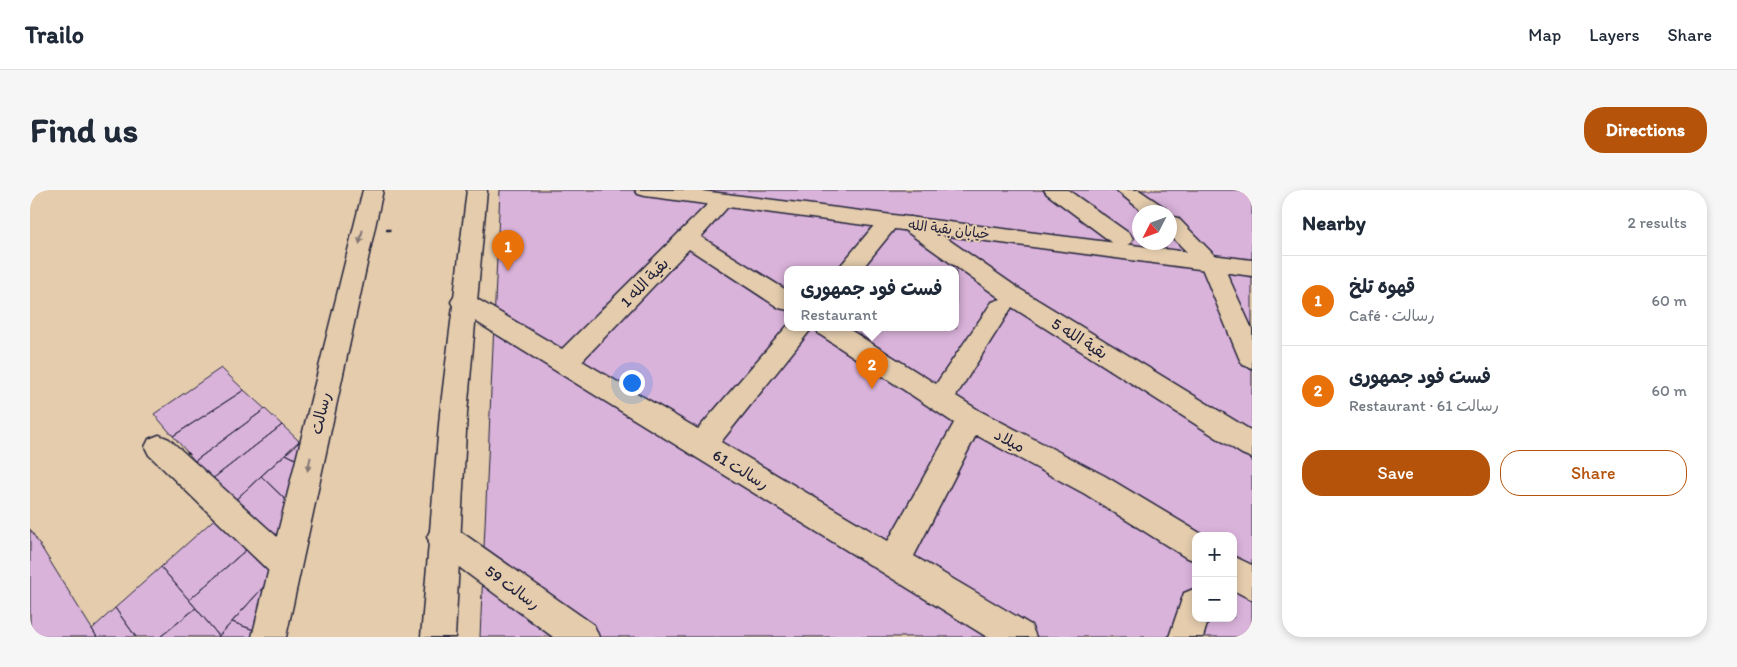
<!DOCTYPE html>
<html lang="en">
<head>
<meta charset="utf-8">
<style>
  :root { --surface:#fff; --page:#f6f6f7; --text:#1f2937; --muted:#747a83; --line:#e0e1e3; --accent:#b45309 }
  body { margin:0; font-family:Itim,"Playpen Sans Arabic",sans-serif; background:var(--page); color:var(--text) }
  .controls { position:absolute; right:15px; bottom:15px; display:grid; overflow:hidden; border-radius:10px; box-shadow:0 2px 8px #0003 }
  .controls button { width:45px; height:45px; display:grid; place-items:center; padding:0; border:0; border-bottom:1px solid var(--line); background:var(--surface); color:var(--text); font:25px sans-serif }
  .compass { position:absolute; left:1102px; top:15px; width:45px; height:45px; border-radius:50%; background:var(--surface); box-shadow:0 2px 8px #0003; rotate:228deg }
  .you { position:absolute; left:601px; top:192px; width:18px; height:18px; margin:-12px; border:4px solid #fff; border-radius:50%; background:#1a73e8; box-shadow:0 0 0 8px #1a73e833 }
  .badge { display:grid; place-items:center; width:32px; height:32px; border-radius:50%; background:var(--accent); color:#fff; font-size:16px; font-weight:700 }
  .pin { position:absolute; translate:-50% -41px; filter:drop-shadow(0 1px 2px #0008) }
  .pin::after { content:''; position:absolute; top:26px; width:18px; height:15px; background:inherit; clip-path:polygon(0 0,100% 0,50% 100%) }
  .popup { position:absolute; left:754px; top:76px; width:175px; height:65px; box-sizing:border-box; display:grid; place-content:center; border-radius:10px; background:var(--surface); filter:drop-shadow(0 1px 4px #0005); font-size:16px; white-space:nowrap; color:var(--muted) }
  .popup b { font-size:19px; color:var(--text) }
  .popup::after { content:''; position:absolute; left:50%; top:100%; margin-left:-10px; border:10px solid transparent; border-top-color:var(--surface) }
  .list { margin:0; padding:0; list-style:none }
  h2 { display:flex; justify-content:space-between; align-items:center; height:65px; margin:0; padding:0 20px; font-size:21px }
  h2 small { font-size:16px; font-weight:400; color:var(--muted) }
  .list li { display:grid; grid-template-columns:32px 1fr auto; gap:15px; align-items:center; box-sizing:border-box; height:90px; padding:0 20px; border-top:1px solid var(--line) }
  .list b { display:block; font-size:19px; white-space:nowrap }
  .list p { margin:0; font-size:16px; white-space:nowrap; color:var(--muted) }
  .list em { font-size:16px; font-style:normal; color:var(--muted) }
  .actions { display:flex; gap:10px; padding:15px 20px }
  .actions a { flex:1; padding:11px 0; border:1px solid var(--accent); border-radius:20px; text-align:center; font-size:18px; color:var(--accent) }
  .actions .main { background:var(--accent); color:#fff }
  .map { position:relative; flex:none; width:1222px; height:447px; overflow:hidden; border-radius:20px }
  header { display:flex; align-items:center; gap:30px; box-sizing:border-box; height:70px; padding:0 25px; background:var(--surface); border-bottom:1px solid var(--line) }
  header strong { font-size:24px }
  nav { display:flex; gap:28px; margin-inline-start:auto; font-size:18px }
  .intro { display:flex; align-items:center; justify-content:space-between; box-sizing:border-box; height:120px; padding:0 30px }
  h1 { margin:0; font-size:35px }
  .button { padding:12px 22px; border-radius:20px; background:var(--accent); color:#fff; font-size:18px; font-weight:700 }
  main { display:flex; gap:30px; padding:0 30px }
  aside { flex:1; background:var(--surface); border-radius:20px; box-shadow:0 2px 8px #0003 }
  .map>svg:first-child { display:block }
</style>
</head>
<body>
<header>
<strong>Trailo</strong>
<nav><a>Map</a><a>Layers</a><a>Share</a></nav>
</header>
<div class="intro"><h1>Find us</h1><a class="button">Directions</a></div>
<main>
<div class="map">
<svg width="1222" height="447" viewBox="0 0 1222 447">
  <rect width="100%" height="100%" fill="#e4ccad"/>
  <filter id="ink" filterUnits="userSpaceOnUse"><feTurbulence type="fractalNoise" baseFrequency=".02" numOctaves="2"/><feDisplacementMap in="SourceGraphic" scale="10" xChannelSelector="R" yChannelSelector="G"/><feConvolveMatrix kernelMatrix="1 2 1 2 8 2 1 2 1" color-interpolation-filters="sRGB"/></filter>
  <g filter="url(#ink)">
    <path fill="#dab3db" stroke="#22223b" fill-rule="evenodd" d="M470,0H1222V447H450ZM1110,22H1140V52H1110ZM758,80H926V138H758ZM1166,346H1203V428H1166Z
      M191,178L214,200L143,246L124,224Z
      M214,200L235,219L165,271L143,246Z
      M235,219L252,235L181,290L165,271Z
      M252,235L269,251L201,314L181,290Z
      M280,242L273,273L256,264Z
      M256,264L273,273L262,316L231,286Z
      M231,286L262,316L252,358L201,314Z
      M201,314L235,343L159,410L131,377Z
      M0,339L62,439L67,447H0Z
      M235,343L247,382L189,446L159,410Z
      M131,377L166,418L130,447H106L85,418Z
      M247,382L232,443L202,432Z
      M85,418L106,447H67L62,439Z
      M166,418L189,446L188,447H130Z
      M202,432L232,443L231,447H188Z"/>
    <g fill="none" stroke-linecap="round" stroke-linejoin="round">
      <g stroke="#22223b" stroke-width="3">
        <path id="minor" d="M1014,0H1038L1100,44L1103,49L1100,54L1092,56L1084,54L1017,4Z
          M1086,0H1109L1134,17L1137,22H1113Z
          M694,4L701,5L704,10L671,47L758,101V120L749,118L659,59L552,171L668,239L758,135V138H782L691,252L858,351L924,233L789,144L786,138H817L906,194L962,112L971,109L873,39L870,34L873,29L881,27L889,29L988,98L1222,241V268L1212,264L982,117L926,206L950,221L1075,286L1175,346H1166V371L1155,367L1055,304L946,245L884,366L1001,435L1006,447H957L424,118L421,112L424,106L433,104L442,106L532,159L687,5Z
          M859,25L867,27L870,32L831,80H807L851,27Z
          M1140,26L1148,28L1192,73L1222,139V178L1213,175L1209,168L1171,76L1140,45Z
          M129,245L139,249L266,364L271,375L266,386L255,390L244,386L119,265L115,257L119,249Z
          M413,333L424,337L564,435L569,447H523L402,357L397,347L402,337Z
          M1203,366L1222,375V410L1203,400Z
          M1166,398V428H1179L1173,447H1139L1154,403Z"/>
      </g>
      <g stroke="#22223b" stroke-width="3">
        <path id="major" d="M333,0H353L256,447H222Z
          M437,0H457L437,223L425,447H391L410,223Z
          M605,0H664L1222,70V86L615,6L608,4Z"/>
      </g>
      <path stroke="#22223b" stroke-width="2.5" stroke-dasharray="4.5 3" stroke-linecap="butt" d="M356,40H363"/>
      <use href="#minor" fill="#e4ccad" fill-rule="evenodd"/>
      <use href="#major" fill="#e4ccad" fill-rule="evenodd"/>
    </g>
    <defs><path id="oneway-solid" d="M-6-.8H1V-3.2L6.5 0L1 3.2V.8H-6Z" transform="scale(1.25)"/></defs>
    <g fill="#837774">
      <use href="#oneway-solid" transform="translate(331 47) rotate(103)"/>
      <use href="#oneway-solid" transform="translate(279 274) rotate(103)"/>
    </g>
  </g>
  <g text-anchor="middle" stroke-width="4" stroke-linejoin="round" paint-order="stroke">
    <g font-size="14" fill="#22223b" stroke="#e4ccad">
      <text transform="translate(919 39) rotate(7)" y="5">خیابان بقیة الله</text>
    </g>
    <g font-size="16" fill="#22223b" stroke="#e4ccad">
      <text transform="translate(614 92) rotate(-46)" y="6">بقیة الله 1</text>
      <text transform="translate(1050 148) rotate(32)" y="6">بقیة الله 5</text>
      <text transform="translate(290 223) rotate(-77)" y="6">رسالت</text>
      <text transform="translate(980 250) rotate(28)" y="6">میلاد</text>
      <text transform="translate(711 279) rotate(31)" y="6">رسالت 61</text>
      <text transform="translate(483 397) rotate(36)" y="6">رسالت 59</text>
    </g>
  </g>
</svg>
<div class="controls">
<button>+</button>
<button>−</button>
</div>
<svg class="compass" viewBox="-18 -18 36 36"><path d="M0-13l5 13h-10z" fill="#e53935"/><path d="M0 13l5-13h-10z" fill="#747a83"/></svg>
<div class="you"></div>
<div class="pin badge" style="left:478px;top:81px;background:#e8710a">1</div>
<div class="pin badge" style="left:842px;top:199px;background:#e8710a">2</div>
<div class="popup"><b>فست فود جمهوری</b>Restaurant</div>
</div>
<aside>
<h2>Nearby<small>2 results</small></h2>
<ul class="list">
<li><span class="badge" style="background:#e8710a">1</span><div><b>قهوه تلخ</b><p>Café · رسالت</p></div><em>60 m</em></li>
<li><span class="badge" style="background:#e8710a">2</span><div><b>فست فود جمهوری</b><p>Restaurant · رسالت 61</p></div><em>60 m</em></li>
</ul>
<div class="actions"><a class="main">Save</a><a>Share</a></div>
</aside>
</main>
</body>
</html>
